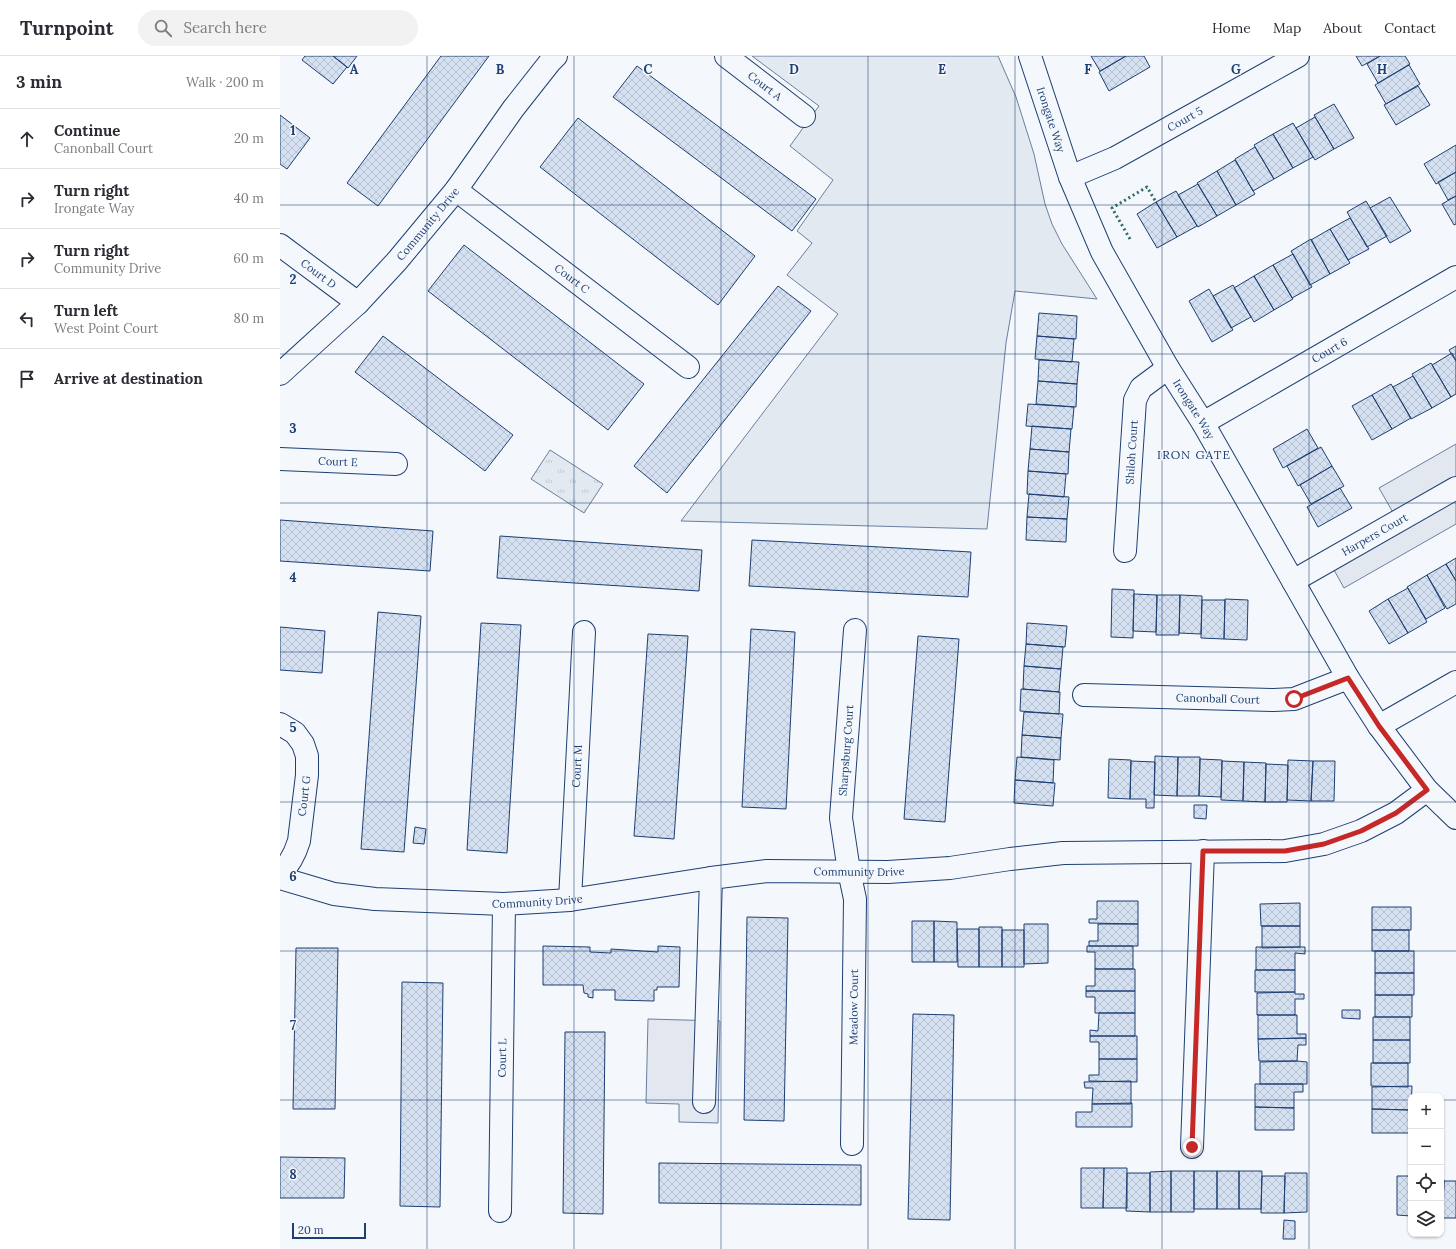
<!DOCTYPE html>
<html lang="en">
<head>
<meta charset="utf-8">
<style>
  :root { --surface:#fff; --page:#f2f2f3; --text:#2b2b33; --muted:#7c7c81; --line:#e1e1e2 }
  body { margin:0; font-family:Lora,serif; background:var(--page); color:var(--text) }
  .controls { position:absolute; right:12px; bottom:12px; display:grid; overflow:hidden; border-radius:8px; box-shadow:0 1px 3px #0004 }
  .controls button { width:36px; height:36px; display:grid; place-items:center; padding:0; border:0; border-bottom:1px solid var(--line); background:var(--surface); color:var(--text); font:20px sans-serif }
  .scale { position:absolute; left:12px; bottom:10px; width:74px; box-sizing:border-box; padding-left:4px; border:2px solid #1d3f73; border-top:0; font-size:11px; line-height:14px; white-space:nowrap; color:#1d3f73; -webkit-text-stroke:3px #f4f7fb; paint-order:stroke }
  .stop { position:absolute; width:12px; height:12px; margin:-9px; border:3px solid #c62828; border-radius:50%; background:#fff }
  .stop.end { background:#c62828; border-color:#fff; box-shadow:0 1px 4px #0008 }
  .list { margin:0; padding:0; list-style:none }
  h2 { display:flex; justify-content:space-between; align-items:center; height:52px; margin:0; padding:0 16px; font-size:17px }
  h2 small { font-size:13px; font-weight:400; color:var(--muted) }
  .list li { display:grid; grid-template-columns:26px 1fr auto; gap:12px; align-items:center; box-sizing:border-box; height:60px; padding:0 16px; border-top:1px solid var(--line) }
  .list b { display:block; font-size:15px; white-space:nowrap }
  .list p { margin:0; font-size:13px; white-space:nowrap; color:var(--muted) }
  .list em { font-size:13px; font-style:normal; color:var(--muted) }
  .icon { flex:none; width:22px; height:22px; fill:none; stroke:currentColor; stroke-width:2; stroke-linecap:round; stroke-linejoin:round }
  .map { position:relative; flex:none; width:1176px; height:1193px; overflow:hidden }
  header { display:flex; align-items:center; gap:24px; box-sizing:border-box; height:56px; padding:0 20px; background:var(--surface); border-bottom:1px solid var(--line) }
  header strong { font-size:19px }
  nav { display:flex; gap:22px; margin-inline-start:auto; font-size:14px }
  .search { width:280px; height:36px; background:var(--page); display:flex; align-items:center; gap:10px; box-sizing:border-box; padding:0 14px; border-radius:22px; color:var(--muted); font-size:15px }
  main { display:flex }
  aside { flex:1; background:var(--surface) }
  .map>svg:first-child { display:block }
</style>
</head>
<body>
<header>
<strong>Turnpoint</strong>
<div class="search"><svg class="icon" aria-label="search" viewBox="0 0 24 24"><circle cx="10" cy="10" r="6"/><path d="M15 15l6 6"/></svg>Search here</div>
<nav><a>Home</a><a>Map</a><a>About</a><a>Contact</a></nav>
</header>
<main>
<aside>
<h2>3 min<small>Walk · 200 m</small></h2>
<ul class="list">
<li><svg class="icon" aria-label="ahead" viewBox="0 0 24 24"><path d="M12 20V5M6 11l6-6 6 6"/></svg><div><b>Continue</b><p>Canonball Court</p></div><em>20 m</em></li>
<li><svg class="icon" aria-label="right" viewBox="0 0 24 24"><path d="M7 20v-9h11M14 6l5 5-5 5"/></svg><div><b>Turn right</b><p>Irongate Way</p></div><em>40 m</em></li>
<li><svg class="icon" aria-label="right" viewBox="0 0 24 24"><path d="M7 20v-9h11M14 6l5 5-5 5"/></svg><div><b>Turn right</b><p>Community Drive</p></div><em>60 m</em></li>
<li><svg class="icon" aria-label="left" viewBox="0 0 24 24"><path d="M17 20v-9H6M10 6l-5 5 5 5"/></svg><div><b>Turn left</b><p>West Point Court</p></div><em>80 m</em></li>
<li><svg class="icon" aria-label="arrive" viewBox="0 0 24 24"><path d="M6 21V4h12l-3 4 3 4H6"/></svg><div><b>Arrive at destination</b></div></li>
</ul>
</aside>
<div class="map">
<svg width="1176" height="1193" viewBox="0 0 1176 1193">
  <defs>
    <pattern id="park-tufts" width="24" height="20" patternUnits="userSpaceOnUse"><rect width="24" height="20" fill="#e3e9f0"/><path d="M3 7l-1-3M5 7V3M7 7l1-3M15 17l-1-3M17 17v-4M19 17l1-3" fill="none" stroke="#c2c9d1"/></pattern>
    <pattern id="building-cross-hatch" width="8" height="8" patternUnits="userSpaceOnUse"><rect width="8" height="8" fill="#d5e0f0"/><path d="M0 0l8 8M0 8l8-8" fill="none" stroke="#b6c1d1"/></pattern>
  </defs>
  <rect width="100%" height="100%" fill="#f4f7fb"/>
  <path fill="#e3e9f0" stroke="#687fa3" d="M472,0H718L736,41L754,98L765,148L772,168L782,188L817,243L735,235L726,287L707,473L401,465L558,258L507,219L532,187L517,175L553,124L510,90L539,50Z"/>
  <path fill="url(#park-tufts)" stroke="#687fa3" d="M270,394L323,428L304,457L251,423Z"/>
  <path fill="#e3e8f0" stroke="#687fa3" d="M1176,388V468L1064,532L1054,514L1123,474L1099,432Z
    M368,963L440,965L438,1067L399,1066V1048L366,1047Z"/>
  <path fill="url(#building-cross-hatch)" stroke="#1d3f73" d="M25,0H53L67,11L53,28L22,4Z
    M53,0H77L68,12Z
    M161,0H209L98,150L67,127Z
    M811,0H846L820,15Z
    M846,0H864L870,11L829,35L819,16Z
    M1076,0H1100L1082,10Z
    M1100,0H1125L1130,8L1098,27L1087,8Z
    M1129,9L1140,28L1106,48L1095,29Z
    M357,10L536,143L512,175L333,41Z
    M1138,30L1150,49L1116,69L1104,49Z
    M1054,48L1074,82L1054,93L1034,59Z
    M0,59L30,82L7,113L0,108Z
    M1035,61L1054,93L1035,104L1016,72Z
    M298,62L475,200L438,249L260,111Z
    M1013,67L1033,101L1013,112L993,78Z
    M993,78L1013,112L994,123L974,89Z
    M1176,89V116L1156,128L1144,108Z
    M975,91L994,123L973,135L955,103Z
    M955,104L975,138L956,149L937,115Z
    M937,115L956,149L937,160L917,127Z
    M1176,116V140L1168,144L1158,126Z
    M918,128L937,160L918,171L898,139Z
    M896,135L917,170L897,181L876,146Z
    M1176,140V168L1174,169L1162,148Z
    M1110,141L1131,175L1110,187L1090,152Z
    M1086,145L1107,180L1087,191L1067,156Z
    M876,146L897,181L877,192L857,158Z
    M1070,162L1089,193L1068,204L1050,173Z
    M1050,173L1070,207L1050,218L1031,184Z
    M1031,183L1050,218L1030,229L1011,195Z
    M184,189L364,328L328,374L148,235Z
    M1013,198L1032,231L1012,242L993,209Z
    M993,209L1013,243L994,254L974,220Z
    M974,220L994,254L974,266L954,232Z
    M953,229L971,261L951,272L933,240Z
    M498,230L531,255L387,437L354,410Z
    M929,233L953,274L932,286L909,245Z
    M759,257L797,260L796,283L757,280Z
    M103,280L233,379L205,415L75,316Z
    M757,280L794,283L792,306L755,303Z
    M1176,290V305L1169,294Z
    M1172,297L1176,305V338L1171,341L1152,309Z
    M759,304L799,306L797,328L758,325Z
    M1151,307L1171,341L1152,352L1132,318Z
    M1133,320L1152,352L1131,363L1113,331Z
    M758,325L797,328L796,351L756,348Z
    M1111,328L1131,362L1112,373L1092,339Z
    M1092,339L1112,373L1092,384L1072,350Z
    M748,348L794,351L792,373L746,370Z
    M752,370L791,373L789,396L750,393Z
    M1027,373L1038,392L1003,412L993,393Z
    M1041,391L1052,410L1018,430L1007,410Z
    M750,393L789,396L788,418L748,415Z
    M1052,410L1064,430L1031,448L1020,429Z
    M748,415L786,418L784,441L747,438Z
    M1060,432L1072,452L1038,471L1027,451Z
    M749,438L789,441L787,463L747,461Z
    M747,461L787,463L786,486L746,484Z
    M0,464L153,475L150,515L0,505Z
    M220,480L422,494L419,535L217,522Z
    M472,484L691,496L688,541L469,530Z
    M1176,502V525L1166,508Z
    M1166,508L1176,525V548L1167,553L1147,519Z
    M1147,519L1165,552L1146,563L1127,531Z
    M1128,532L1147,566L1128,577L1108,543Z
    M832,533L854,534L853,582L831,581Z
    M854,538L877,539L876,576L853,575Z
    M877,539H900L899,579H876Z
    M900,539L922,540L921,578L899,577Z
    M945,543L968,544L967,584L944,583Z
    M1108,543L1128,577L1109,588L1089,555Z
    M922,544H945L944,583L921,582Z
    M98,556L141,560L124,796L81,793Z
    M201,567L241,569L227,797L187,794Z
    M747,567L787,570L785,591L746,588Z
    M0,571L45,575L42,617L0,614Z
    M471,573L515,576L506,753L462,751Z
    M368,578L408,580L394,783L354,780Z
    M638,580L679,583L665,766L624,763Z
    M746,588L783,591L781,613L744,610Z
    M744,610L781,613L779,636L743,633Z
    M741,633L780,636L779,658L740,655Z
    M744,656L783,658L781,682L742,679Z
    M742,679L781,682L780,704L741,701Z
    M875,700L898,701L897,740L874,739Z
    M737,701L774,704L773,727L735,724Z
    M898,701H920L919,740H897Z
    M829,703L851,704L850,743L828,742Z
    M920,703L942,704L941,741L919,740Z
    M1008,704L1033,705L1031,745L1007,744Z
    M851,705L875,706L874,752H866V743H850Z
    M942,705L964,706L963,745L941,744Z
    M1033,705H1055L1054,745H1031Z
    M964,706L986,707L985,746L963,745Z
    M986,708L1008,709L1007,746H985Z
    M735,724L775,727L773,750L734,747Z
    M914,749H927L926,763L914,762Z
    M135,771L146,773L144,788L133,787Z
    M817,845H858V868L809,867V863H817Z
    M1020,847V870H981L980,848Z
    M1092,851H1131V874H1092Z
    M467,861L508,862L504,1065L464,1064Z
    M632,865H654V906H632Z
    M654,865L677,866V906H654Z
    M744,868H768V907L744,908Z
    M818,868H858V890H809V885H818Z
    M982,870H1020V891L982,892Z
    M699,871H722V911H699Z
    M677,873H699V911H678Z
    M722,874H744V911H722Z
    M1092,874H1129V895H1092Z
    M263,890L310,891V896L331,897V893L378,896V890L400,891L399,931H377V934H374V945L335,944V934H313V942L308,941V938L304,937L303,929H263Z
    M807,890H853V913H815V896H807Z
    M976,891H1025V898L1015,897V914H976Z
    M16,892H58L55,1053H13Z
    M1095,895H1134V917H1095Z
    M815,913H855V935H806V930H815Z
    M975,914H1015V936H975Z
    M1095,917H1134V939H1095Z
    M122,926L163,927L160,1151L120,1150Z
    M806,935H855V957H815V941H806Z
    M1015,936V938H1024V943H1015V959H977V937Z
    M1095,939H1132V961H1095Z
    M1062,954H1080V963L1062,962Z
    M819,957H855V980H810V974L818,975Z
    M633,958L674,959L670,1164L628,1163Z
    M978,959H1017V978H1026V982L978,983Z
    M1093,961H1130V984H1093Z
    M285,976H325L323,1158L283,1157Z
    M810,980H857V1003H819V986H810Z
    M1026,982V989H1018L1017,1005H979L978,983Z
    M1093,984H1130V1007H1093Z
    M819,1003H857V1026L809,1025V1019H819Z
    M1017,1005L1027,1006V1028H980V1006Z
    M1091,1007H1128V1031L1091,1030Z
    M851,1025V1048H812L813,1032H805L804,1026Z
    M975,1028H1023V1036H1014V1052L975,1051Z
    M1132,1030L1131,1054L1092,1053V1031Z
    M852,1047V1071H796V1056H812V1048Z
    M975,1051L1014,1052V1074H975Z
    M1092,1053L1131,1054V1077H1092Z
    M0,1101L65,1102L64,1142H0Z
    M379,1107L581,1109V1149L379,1147Z
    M801,1112H824L823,1152H801Z
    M824,1112H847V1152H823Z
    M891,1115V1156H870V1116Z
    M891,1115H914V1156H891Z
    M914,1115H937V1153H914Z
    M937,1115H959V1153H937Z
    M959,1115H982L981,1153H959Z
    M847,1117H870V1156L846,1155Z
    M1005,1117H1027V1156L1004,1157Z
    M982,1120H1005L1004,1157H981Z
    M1117,1120H1131V1160L1117,1159Z
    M1161,1121H1163L1164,1125L1163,1160H1161Z
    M1164,1125H1176V1162H1162Z
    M1004,1164L1015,1165V1183H1003Z"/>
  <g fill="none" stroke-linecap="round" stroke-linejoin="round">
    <g stroke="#1d3f73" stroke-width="24">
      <g id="minor">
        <path id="s1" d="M446,0L524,60"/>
        <path id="s2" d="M750,0L790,121L822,196L888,312L923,367L1068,622L1099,670L1147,734L1176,762"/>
        <path id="s3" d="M790,121L835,102L1018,0"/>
        <path id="s4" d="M176,134L408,311"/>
        <path id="s5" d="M0,189L78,247"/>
        <path id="s6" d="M0,318L78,247L117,205L176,134L233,53L270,6L276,0"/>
        <path id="s7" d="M923,367L1176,221"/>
        <path id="s8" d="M0,403L116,408"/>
        <path id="s9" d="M845,495L855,344L861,332L888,312"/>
        <path id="s10" d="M1013,525L1176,432"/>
        <path id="s11" d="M804,639L994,644L1014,643L1068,622"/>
        <path d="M0,668L15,677L23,688L27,700V719L19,785C15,798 10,808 0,818"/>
        <path d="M1099,670L1176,626"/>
        <path id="s12" d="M0,822L54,838L95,843L224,848L290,844L431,822L487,815L608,816L670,812L730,803L783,797L1005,795L1044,788L1081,775L1116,757L1147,734"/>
        <path id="s13" d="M290,844L304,576"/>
        <path d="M424,1046L431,822"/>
        <path id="s14" d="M572,1088L575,843L569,815L561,762L575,574"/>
        <path d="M912,1091L923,795"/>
        <path id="s15" d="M220,1155L224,848"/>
      </g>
    </g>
    <use href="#minor" stroke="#f4f7fb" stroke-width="22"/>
    <path stroke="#2c6c60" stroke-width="3" stroke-dasharray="2 3" stroke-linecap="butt" d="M850,183L832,152L867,131L876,146"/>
  </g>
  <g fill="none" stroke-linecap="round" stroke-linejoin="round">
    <path stroke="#c62828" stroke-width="5" d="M912,1091L923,795H1005L1044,788L1081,775L1116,757L1147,734L1099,670L1068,622L1014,643"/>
  </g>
  <path fill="none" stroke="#1d3f73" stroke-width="1" stroke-opacity="0.55" d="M147,0V1193M294,0V1193M441,0V1193M588,0V1193M735,0V1193M882,0V1193M1029,0V1193M0,149H1176M0,298H1176M0,447H1176M0,596H1176M0,746H1176M0,895H1176M0,1044H1131M1161,1044H1176"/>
  <g text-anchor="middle" stroke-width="3" stroke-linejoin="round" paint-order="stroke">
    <g font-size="11" fill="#1d3f73" stroke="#f4f7fb">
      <text dy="4" stroke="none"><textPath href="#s1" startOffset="49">Court A</textPath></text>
      <text dy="4" stroke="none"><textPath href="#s3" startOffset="129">Court 5</textPath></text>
      <text dy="4" stroke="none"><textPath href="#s2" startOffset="67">Irongate Way</textPath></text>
      <text dy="4" stroke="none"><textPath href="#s6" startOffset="211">Community Drive</textPath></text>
      <text dy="4" stroke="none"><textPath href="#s5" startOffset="48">Court D</textPath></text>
      <text dy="4" stroke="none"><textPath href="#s4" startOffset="146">Court C</textPath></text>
      <text dy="4" stroke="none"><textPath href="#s7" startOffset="146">Court 6</textPath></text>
      <text dy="4" stroke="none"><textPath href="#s2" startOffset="391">Irongate Way</textPath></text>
      <text dy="4" stroke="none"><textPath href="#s9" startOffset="99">Shiloh Court</textPath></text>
      <text dy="4" stroke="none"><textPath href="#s8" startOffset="58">Court E</textPath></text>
      <text dy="4" stroke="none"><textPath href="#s10" startOffset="94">Harpers Court</textPath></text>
      <text dy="4" stroke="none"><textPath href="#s11" startOffset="134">Canonball Court</textPath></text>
      <text dy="4" stroke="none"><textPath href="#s14" startOffset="395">Sharpsburg Court</textPath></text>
      <text dy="4" stroke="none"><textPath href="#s13" startOffset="134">Court M</textPath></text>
      <text transform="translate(24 740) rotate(-83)" y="4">Court G</text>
      <text dy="4" stroke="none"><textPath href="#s12" startOffset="584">Community Drive</textPath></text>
      <text dy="4" stroke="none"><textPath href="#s12" startOffset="260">Community Drive</textPath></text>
      <text dy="4" stroke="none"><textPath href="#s14" startOffset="137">Meadow Court</textPath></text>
      <text dy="4" stroke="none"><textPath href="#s15" startOffset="153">Court L</textPath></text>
    </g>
    <g font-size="12" letter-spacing="1" fill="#1d3f73" stroke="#f4f7fb">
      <text x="914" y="403">IRON GATE</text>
    </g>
  </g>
  <g font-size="13" text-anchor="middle" font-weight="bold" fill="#1d3f73" stroke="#f4f7fb" stroke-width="3" stroke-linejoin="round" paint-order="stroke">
    <text x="74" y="18">A</text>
    <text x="220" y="18">B</text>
    <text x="368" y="18">C</text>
    <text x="514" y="18">D</text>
    <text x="662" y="18">E</text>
    <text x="808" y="18">F</text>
    <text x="956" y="18">G</text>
    <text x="1102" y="18">H</text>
    <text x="13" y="79">1</text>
    <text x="13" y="228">2</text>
    <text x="13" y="377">3</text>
    <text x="13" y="526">4</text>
    <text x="13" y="676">5</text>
    <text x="13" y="825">6</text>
    <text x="13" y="974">7</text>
    <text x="13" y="1123">8</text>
  </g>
</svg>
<div class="controls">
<button>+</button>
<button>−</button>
<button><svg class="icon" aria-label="locate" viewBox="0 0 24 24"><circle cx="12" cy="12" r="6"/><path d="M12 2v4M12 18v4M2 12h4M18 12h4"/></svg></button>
<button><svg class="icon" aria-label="layers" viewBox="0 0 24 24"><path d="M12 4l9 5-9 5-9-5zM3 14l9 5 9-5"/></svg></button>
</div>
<div class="scale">20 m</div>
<div class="stop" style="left:1014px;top:643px"></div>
<div class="stop end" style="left:912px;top:1091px"></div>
</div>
</main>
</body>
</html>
